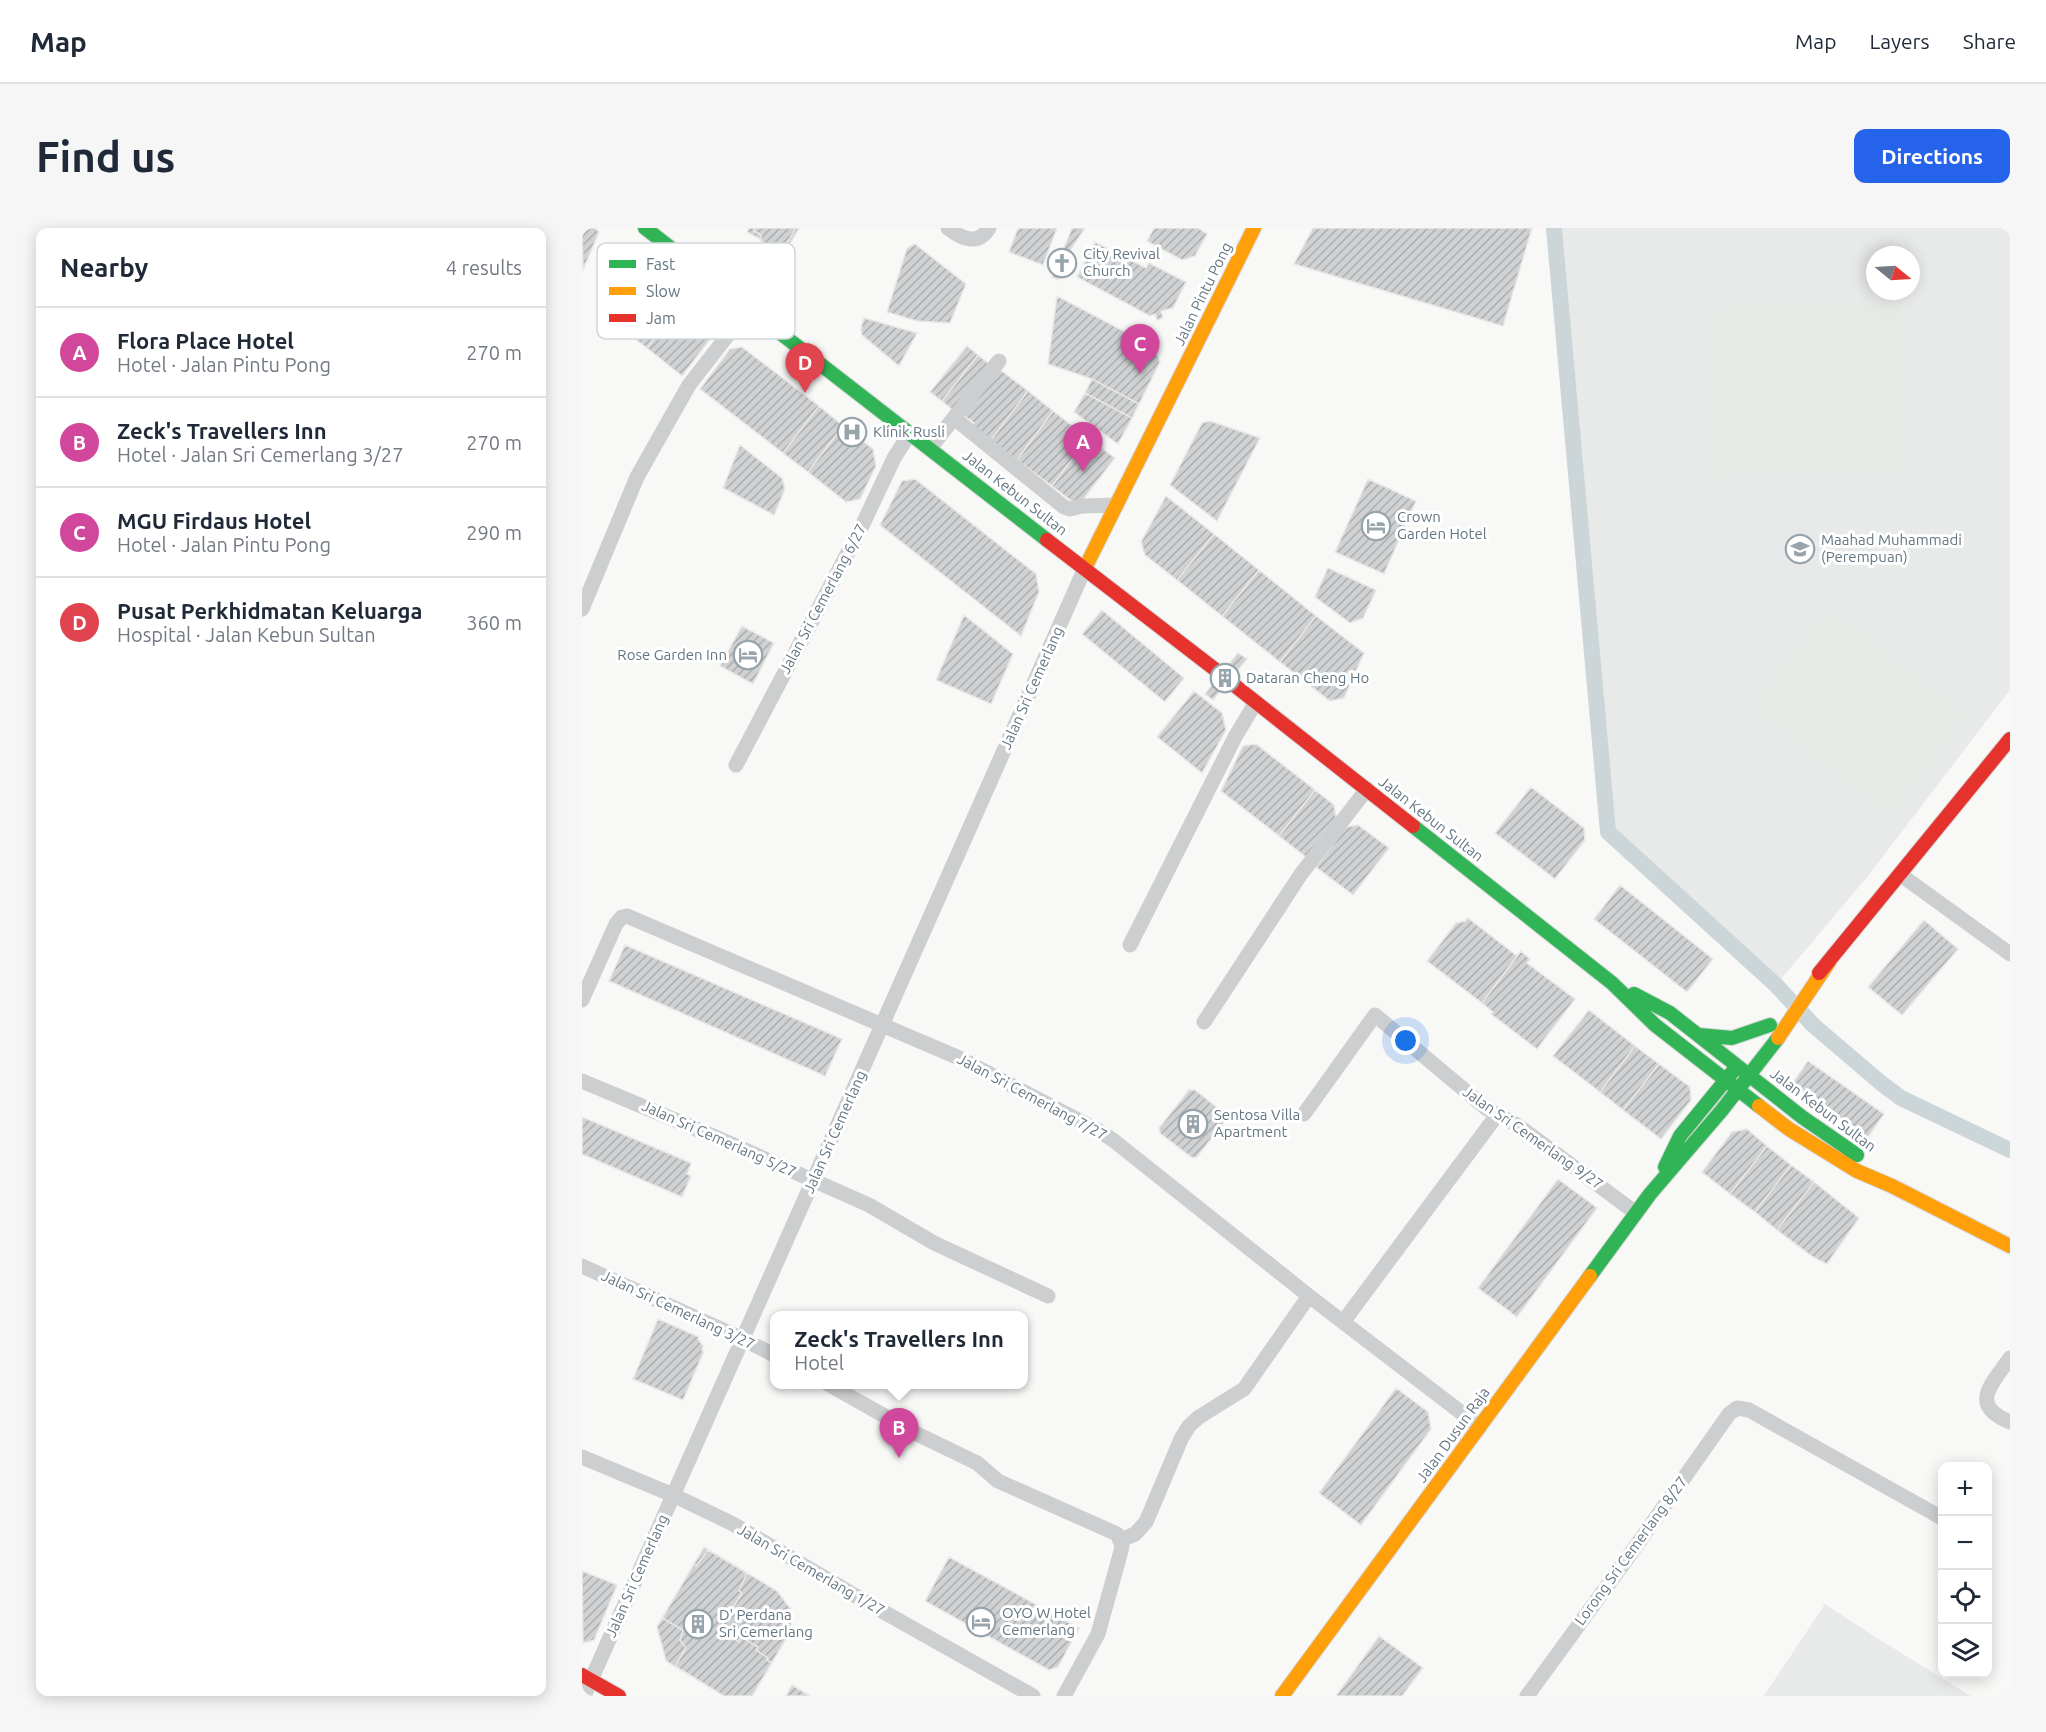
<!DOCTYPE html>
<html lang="en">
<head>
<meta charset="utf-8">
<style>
  :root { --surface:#fff; --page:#f6f6f7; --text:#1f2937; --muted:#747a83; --line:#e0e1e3; --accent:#2563eb }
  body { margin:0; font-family:Ubuntu,sans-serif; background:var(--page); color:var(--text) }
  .controls { position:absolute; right:18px; bottom:18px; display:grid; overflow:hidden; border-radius:12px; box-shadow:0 3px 15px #0003 }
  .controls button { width:54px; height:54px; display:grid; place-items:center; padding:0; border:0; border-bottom:2px solid var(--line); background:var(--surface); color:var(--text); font:30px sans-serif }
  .compass { position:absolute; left:1284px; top:18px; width:54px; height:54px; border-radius:50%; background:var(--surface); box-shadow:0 3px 15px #0003; rotate:108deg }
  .you { position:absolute; left:824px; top:813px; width:21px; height:21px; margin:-15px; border:4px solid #fff; border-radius:50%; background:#1a73e8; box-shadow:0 0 0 9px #1a73e833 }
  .badge { display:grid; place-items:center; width:39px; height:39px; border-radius:50%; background:var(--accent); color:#fff; font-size:20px; font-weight:700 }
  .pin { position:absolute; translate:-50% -50px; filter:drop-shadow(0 2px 3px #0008) }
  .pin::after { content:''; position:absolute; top:32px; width:21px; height:18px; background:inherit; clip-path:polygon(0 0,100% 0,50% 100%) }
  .popup { position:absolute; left:188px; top:1083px; width:258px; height:78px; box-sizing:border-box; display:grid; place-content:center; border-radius:12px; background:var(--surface); filter:drop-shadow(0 2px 4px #0005); font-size:20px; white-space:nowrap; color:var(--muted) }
  .popup b { font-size:22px; color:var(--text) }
  .popup::after { content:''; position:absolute; left:50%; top:100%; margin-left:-12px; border:12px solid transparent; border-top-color:var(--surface) }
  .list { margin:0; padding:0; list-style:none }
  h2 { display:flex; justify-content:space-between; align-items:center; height:78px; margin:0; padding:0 24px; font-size:26px }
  h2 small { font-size:20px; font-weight:400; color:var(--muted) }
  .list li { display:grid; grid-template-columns:39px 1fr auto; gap:18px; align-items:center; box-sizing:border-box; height:90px; padding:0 24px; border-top:2px solid var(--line) }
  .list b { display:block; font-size:22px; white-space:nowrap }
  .list p { margin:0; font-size:20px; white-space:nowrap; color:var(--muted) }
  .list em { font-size:20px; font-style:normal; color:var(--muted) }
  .icon { flex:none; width:33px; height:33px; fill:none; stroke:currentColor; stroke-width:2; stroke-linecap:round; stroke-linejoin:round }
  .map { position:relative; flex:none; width:1428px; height:1468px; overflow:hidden; border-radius:12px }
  header { display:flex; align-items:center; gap:36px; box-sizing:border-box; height:84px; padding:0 30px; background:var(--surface); border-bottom:2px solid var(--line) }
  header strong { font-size:28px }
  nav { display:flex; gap:33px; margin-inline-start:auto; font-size:21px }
  .intro { display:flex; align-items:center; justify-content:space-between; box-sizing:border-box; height:144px; padding:0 36px }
  h1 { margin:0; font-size:42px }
  .button { padding:15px 27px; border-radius:12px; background:var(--accent); color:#fff; font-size:21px; font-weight:700 }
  main { display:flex; gap:36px; padding:0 36px }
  aside { flex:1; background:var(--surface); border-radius:12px; box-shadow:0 3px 15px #0003 }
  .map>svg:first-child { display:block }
</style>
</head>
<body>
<header>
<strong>Map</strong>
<nav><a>Map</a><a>Layers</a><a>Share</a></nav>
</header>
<div class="intro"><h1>Find us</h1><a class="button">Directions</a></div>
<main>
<aside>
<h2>Nearby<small>4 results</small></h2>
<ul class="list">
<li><span class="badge" style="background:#d1479c">A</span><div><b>Flora Place Hotel</b><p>Hotel · Jalan Pintu Pong</p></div><em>270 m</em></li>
<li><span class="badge" style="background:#d1479c">B</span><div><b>Zeck's Travellers Inn</b><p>Hotel · Jalan Sri Cemerlang 3/27</p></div><em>270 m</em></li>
<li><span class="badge" style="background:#d1479c">C</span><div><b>MGU Firdaus Hotel</b><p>Hotel · Jalan Pintu Pong</p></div><em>290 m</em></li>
<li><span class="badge" style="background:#e0444e">D</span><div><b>Pusat Perkhidmatan Keluarga</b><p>Hospital · Jalan Kebun Sultan</p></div><em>360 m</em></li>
</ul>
</aside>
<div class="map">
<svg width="1428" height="1468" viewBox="0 0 1428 1468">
  <defs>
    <pattern id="building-hatch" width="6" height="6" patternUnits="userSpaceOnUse" patternTransform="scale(1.5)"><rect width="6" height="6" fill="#cfd1d2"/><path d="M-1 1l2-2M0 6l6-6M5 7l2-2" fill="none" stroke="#acaeb0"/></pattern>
  </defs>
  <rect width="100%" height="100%" fill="#f8f8f7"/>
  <path fill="#e8eae9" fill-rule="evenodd" d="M980,0H1428V462L1286,648L1199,751L1033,600ZM1293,27H1329V63H1293Z
    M1243,1376L1290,1407L1389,1468H1182Z"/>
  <path fill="#e7eae4" d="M1320,75L1324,243L1128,248L1124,81Z
    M1248,381L1383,488L1306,586L1171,479Z"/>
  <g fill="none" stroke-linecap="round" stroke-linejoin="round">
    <path stroke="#ccd6d8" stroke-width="16" d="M972,0L1026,604L1194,757L1231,797L1299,855L1319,870L1428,922"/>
  </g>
  <path fill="url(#building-hatch)" stroke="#e8e8e7" stroke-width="1.5" d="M0,0H13L17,4L1,42Z
    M167,0H217L203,25L189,17H182L178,11L165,4Z
    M173,0H214L204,17L202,16L200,19L193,15L189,17H182L179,12V7L172,3Z
    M436,0H475L461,37L427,24Z
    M490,0H503L489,21L477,52L470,49Z
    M572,0H616L625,6L613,28L600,32L565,13Z
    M731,0H950L921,98L712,36Z
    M513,14L564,40L567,35L604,54L591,80L579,83L581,90L575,92L573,86L568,88L495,49Z
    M333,16L384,56L368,95L335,93L305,84L325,20Z
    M57,38L68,47L31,94L24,88L32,78L28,75Z
    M68,47L102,73L65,120L31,94Z
    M475,68L572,119L578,134L557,176L510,151L466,136Z
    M102,73L131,97L132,106L100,148L65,120Z
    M282,90L335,105L317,138L280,107L279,100Z
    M385,118L396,127L360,173L348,164Z
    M160,119L237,178L201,225L118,161L148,121Z
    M396,127L407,136L371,182L360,173Z
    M416,140L446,163L409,212L390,198L392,195L381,187Z
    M510,151L557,176L550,190L503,165Z
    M446,163L471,183L435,232L409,212Z
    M503,165L550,190L536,216L492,184Z
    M237,178L261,198L226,244L201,225Z
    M471,183L506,210L470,258L435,232Z
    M628,193L678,210L635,293L588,257L620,195Z
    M261,198L291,221L294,238L278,271L264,274L226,244Z
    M506,210L533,230L496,278L470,258Z
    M158,217L200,250L203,261L192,287L141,260Z
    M333,251L454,346L457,364L439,408L298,297L320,253Z
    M786,251L834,273L802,346L753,324Z
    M584,268L632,306L595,352L563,327L559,314Z
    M632,306L677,342L640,388L595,352Z
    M746,340L794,362L781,390L768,395L733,369Z
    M677,342L734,388L698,434L640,388Z
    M520,382L602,450L583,474L500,406Z
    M382,387L431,426L409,476L354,452Z
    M734,388L782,425L762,470L748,473L698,434Z
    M160,398L192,415L171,456L138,438Z
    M656,425L665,431L631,472L623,466Z
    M612,463L640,485L644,502L620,545L575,509Z
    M674,516L733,562L697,608L639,563L661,518Z
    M949,559L1002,600L1003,612L973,651L913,605Z
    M733,562L752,577L754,590L724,629L697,608Z
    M776,597L807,620L771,667L734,639L764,599Z
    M1038,657L1131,731L1105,764L1012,691Z
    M886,690L935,728L900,775L845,733L874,695L883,693Z
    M1342,692L1376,721L1320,787L1286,759Z
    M43,717L260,811L243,848L27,753Z
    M939,723L948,731L945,735L993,771L955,821L909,786L911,784L900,775Z
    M1007,782L1053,818L1018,864L971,828Z
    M1053,818L1077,836L1041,882L1018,864Z
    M1226,833L1302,886L1286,909L1210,856Z
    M1077,836L1108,859L1109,872L1079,911L1041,882Z
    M607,862H613L643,886L644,892L614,930L609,929L578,905L577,900Z
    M0,889L109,935L105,946L109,948L100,969L0,926Z
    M1165,901L1185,918L1148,966L1120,944L1150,904Z
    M1185,918L1209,937L1173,984L1148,966Z
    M1209,937L1232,954L1195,1002L1173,984Z
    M976,951L1015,980L935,1089L896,1060Z
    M1232,954L1277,990L1245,1036L1231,1029L1195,1002Z
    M76,1091L117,1109L116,1111L121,1118L120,1123H122L101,1172L51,1151Z
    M814,1160L846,1184L849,1201L779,1297L737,1265Z
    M122,1319L195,1363L208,1380L210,1392L207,1406L170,1468H142L84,1433L75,1399Z
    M126,1322L165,1345L157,1363L160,1365L137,1402L157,1414L159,1409L176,1419L174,1422L186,1430L185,1432L190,1435L170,1468H142L93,1438L104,1420L98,1412L101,1402L80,1390L112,1336L114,1338Z
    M367,1329L497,1400L476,1439L467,1442L343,1373Z
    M0,1343L35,1357L12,1412L1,1415Z
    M797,1408L841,1440L820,1468H754Z
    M210,1457L228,1468H204Z"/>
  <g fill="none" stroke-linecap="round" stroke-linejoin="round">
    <g stroke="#d5d6d6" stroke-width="16">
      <path id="fast" d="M63,0L465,312
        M831,598L1030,755L1073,797L1177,878
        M1052,766L1088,785L1220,889L1275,927
        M1117,807L1150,810L1188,797
        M1083,939L1098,908L1152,842
        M1008,1048L1068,966L1140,882L1196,810"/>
    </g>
    <g stroke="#d5d6d6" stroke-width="16">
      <path id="slow" d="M503,340L672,0
        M1196,810L1247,734
        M1177,878L1207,901L1275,943L1310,958L1428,1018
        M700,1468L1008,1048"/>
    </g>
    <g stroke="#d5d6d6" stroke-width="16">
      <path id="jam" d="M465,312L639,446
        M647,453L831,598
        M1237,745L1428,511
        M0,1447L37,1468"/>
    </g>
    <path stroke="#cdcecf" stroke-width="15" d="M366,0C380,11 396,18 407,0
      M372,190L482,279L488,281L500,278L535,277
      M348,220L417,133
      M0,381L55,249L107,157L167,80
      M154,537L280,298L312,230L328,205
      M1319,647L1428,726
      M548,717L653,509L674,474
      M0,772L34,696L40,689L45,688L375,829L517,903L531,912L727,1068L898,1199
      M622,794L719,646L785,561
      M0,853L131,908L287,977L352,1015L466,1068
      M722,886L793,787L905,881L935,897L1054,985
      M0,1038L161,1111L192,1127
      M761,1094L915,887
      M1428,1130C1410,1156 1386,1177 1428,1194
      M246,1156L331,1204L395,1235L416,1253L535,1306L540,1317L539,1323L516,1406L482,1468
      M0,1229L91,1267L151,1296L284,1374L451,1468
      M539,1312L553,1306L564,1294L599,1211L607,1198L617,1189L662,1161L727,1068
      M2,1468L503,340
      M945,1468L1047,1328L1147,1186L1155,1180L1167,1182L1360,1290"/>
    <use href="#fast" stroke="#30b455" stroke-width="14"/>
    <use href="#slow" stroke="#ff9f0a" stroke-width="14"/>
    <use href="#jam" stroke="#e5322d" stroke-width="14"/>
  </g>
  <defs>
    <g id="church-ring" transform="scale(1.5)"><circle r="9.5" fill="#fff" stroke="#97a4ab" stroke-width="1.5"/><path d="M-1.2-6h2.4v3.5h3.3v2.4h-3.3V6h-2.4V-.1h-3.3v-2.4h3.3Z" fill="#97a4ab"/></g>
    <g id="hospital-ring" transform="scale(1.5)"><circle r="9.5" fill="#fff" stroke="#97a4ab" stroke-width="1.5"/><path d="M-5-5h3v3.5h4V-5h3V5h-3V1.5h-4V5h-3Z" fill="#97a4ab"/></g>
    <g id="hotel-ring" transform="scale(1.5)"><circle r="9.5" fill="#fff" stroke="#97a4ab" stroke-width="1.5"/><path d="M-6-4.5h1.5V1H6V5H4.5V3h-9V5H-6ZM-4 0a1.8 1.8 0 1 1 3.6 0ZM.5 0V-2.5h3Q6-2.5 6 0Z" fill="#97a4ab"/></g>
    <g id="school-ring" transform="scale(1.5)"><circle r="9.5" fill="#fff" stroke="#97a4ab" stroke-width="1.5"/><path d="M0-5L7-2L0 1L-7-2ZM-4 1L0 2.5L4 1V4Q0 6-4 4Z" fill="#97a4ab"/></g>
    <g id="building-ring" transform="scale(1.5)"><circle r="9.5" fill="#fff" stroke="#97a4ab" stroke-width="1.5"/><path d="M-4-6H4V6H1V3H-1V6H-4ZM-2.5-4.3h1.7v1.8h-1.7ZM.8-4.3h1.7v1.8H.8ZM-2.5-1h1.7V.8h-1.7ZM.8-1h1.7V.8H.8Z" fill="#97a4ab"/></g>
  </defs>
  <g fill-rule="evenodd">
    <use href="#church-ring" x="480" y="35"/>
    <use href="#hospital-ring" x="270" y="204"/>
    <use href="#hotel-ring" x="794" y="298"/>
    <use href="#school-ring" x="1218" y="321"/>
    <use href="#hotel-ring" x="166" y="427"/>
    <use href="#building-ring" x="643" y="450"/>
    <use href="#building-ring" x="611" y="896"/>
    <use href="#hotel-ring" x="399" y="1394"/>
    <use href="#building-ring" x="116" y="1396"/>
  </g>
  <g text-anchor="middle" stroke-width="6" stroke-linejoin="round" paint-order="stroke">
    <g font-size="15" fill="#637682" stroke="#fff" text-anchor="start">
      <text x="501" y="31">City Revival<tspan x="501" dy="17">Church</tspan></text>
      <text x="291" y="209">Klinik Rusli</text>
      <text x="815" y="294">Crown<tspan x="815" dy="17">Garden Hotel</tspan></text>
      <text x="1239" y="317">Maahad Muhammadi<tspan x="1239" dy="17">(Perempuan)</tspan></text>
      <text x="145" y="432" text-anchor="end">Rose Garden Inn</text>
      <text x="664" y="455">Dataran Cheng Ho</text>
      <text x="632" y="892">Sentosa Villa<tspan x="632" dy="17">Apartment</tspan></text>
      <text x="420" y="1390">OYO W Hotel<tspan x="420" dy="17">Cemerlang</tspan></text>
      <text x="137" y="1392">D' Perdana<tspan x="137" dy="17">Sri Cemerlang</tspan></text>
    </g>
    <g font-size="15" fill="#637682" stroke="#fff">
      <text transform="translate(621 66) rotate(-64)" y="5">Jalan Pintu Pong</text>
      <text transform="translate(433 265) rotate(38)" y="5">Jalan Kebun Sultan</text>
      <text transform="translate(241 371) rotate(-62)" y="5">Jalan Sri Cemerlang 6/27</text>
      <text transform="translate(450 460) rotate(-66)" y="5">Jalan Sri Cemerlang</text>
      <text transform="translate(849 591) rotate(38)" y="5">Jalan Kebun Sultan</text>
      <text transform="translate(450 869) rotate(28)" y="5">Jalan Sri Cemerlang 7/27</text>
      <text transform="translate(1241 882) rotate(37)" y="5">Jalan Kebun Sultan</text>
      <text transform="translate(253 904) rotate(-66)" y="5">Jalan Sri Cemerlang</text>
      <text transform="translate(951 910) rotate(35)" y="5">Jalan Sri Cemerlang 9/27</text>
      <text transform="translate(137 911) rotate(24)" y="5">Jalan Sri Cemerlang 5/27</text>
      <text transform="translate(96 1082) rotate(25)" y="5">Jalan Sri Cemerlang 3/27</text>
      <text transform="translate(871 1207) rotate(-54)" y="5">Jalan Dusun Raja</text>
      <text transform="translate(1049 1323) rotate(-54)" y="5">Lorong Sri Cemerlang 8/27</text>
      <text transform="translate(229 1342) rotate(30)" y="5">Jalan Sri Cemerlang 1/27</text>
      <text transform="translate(55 1348) rotate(-66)" y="5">Jalan Sri Cemerlang</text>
    </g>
  </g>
  <rect x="15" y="15" width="198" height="96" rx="9" fill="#fff" stroke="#d0d6da" stroke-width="1.5"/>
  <rect x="27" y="32" width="27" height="8" fill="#30b455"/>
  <rect x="27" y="59" width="27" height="8" fill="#ff9f0a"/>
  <rect x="27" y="86" width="27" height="8" fill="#e5322d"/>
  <g font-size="16" fill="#637682">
    <text x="64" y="42">Fast</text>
    <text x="64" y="69">Slow</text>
    <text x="64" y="96">Jam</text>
  </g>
</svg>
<div class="controls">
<button>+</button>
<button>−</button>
<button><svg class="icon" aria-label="locate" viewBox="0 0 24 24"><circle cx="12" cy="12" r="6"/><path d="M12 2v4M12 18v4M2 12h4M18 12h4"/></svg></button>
<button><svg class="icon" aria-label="layers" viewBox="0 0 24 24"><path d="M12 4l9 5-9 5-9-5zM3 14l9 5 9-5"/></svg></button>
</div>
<svg class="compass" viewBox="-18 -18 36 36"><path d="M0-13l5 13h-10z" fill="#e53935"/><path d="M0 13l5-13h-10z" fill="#747a83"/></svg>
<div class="you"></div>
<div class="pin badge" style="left:501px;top:244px;background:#d1479c">A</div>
<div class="pin badge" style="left:317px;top:1230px;background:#d1479c">B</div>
<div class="popup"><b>Zeck's Travellers Inn</b>Hotel</div>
<div class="pin badge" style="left:558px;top:146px;background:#d1479c">C</div>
<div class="pin badge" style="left:223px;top:165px;background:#e0444e">D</div>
</div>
</main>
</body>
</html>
